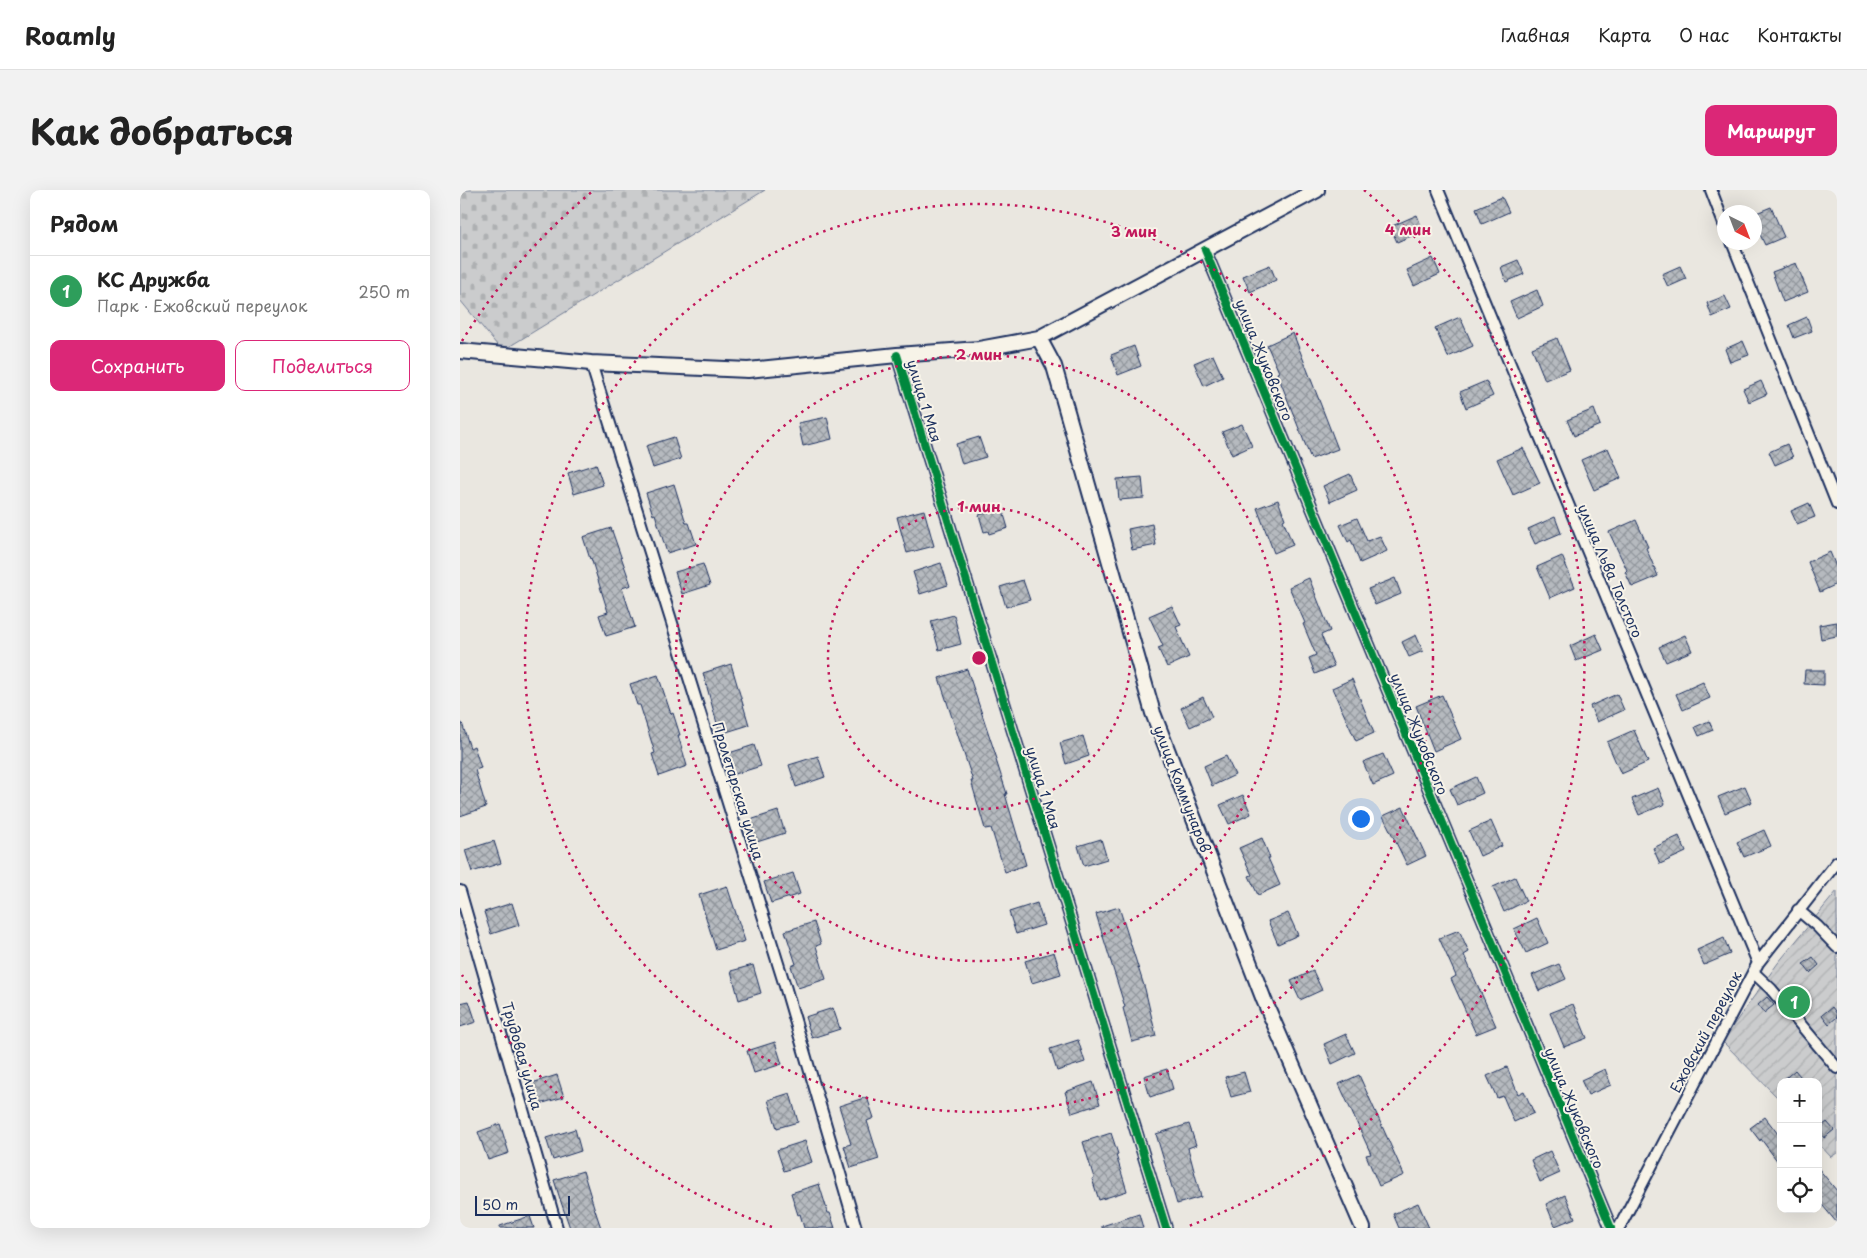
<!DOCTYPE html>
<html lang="ru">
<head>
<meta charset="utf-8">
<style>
  :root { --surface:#fff; --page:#f2f2f2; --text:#222; --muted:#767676; --line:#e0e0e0; --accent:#db2777 }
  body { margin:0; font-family:"Playpen Sans",sans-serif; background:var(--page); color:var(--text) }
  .controls { position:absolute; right:15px; bottom:15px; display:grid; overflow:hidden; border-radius:10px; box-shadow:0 5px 20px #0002 }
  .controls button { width:45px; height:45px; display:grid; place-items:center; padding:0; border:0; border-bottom:1px solid var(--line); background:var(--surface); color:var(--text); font:25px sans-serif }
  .compass { position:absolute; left:1257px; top:15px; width:45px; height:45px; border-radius:50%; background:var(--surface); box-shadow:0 5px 20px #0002; rotate:138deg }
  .scale { position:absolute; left:15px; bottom:12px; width:95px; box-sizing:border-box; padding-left:5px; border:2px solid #1b2f5e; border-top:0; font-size:14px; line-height:18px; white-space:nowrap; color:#1b2f5e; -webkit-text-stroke:4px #f7f3e8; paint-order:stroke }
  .you { position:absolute; left:900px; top:628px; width:18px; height:18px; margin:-12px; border:4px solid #fff; border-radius:50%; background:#1a73e8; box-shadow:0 0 0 8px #1a73e833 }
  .badge { display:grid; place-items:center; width:32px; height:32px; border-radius:50%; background:var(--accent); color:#fff; font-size:16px; font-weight:700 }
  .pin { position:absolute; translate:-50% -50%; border:2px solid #fff; box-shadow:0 1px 5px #0006 }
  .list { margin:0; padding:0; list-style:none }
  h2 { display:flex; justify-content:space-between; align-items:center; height:65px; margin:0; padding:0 20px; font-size:21px }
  h2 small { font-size:16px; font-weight:400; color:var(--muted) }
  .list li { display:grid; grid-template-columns:32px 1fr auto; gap:15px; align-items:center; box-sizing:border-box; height:70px; padding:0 20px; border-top:1px solid var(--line) }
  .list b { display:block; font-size:19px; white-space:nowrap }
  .list p { margin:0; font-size:16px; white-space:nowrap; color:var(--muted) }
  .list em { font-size:16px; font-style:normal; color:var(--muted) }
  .actions { display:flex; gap:10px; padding:15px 20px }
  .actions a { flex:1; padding:11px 0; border:1px solid var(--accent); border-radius:10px; text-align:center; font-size:18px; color:var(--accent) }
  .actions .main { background:var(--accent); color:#fff }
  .icon { flex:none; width:28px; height:28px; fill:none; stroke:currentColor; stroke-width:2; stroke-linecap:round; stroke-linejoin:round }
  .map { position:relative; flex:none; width:1377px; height:1038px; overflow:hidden; border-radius:10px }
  header { display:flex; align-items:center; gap:30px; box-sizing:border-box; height:70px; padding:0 25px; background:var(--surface); border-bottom:1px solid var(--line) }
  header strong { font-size:24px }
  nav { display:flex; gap:28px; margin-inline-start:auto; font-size:18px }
  .intro { display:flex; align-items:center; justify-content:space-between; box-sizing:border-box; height:120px; padding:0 30px }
  h1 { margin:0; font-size:35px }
  .button { padding:12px 22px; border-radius:10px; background:var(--accent); color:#fff; font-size:18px; font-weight:700 }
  main { display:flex; gap:30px; padding:0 30px }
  aside { flex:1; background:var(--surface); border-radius:10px; box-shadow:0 5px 20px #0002 }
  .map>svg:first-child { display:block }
</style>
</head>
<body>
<header>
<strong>Roamly</strong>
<nav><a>Главная</a><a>Карта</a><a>О нас</a><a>Контакты</a></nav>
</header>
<div class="intro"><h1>Как добраться</h1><a class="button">Маршрут</a></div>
<main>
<aside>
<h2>Рядом<small></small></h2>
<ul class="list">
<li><span class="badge" style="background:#2e9e5b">1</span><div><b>КС Дружба</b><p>Парк · Ежовский переулок</p></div><em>250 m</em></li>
</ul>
<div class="actions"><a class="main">Сохранить</a><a>Поделиться</a></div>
</aside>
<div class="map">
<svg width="1377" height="1038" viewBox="0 0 1377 1038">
  <defs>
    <pattern id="cemetery-stones" width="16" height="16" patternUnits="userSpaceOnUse" patternTransform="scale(1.25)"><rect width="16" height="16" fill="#cbcccd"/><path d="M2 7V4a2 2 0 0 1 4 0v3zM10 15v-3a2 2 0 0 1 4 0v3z" fill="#aeb0b2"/></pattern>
    <pattern id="garden-furrows" width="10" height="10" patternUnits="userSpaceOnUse" patternTransform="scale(1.25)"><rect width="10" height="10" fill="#cbcccd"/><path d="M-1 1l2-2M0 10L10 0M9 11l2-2" fill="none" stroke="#aeb0b2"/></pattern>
    <pattern id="building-cross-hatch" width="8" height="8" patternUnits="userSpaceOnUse" patternTransform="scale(1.25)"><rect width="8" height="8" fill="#b6babf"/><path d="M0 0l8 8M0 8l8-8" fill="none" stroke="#93989e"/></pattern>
  </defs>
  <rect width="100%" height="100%" fill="#eae7e0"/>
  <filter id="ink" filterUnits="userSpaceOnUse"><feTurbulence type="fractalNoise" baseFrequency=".02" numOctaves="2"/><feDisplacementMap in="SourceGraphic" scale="10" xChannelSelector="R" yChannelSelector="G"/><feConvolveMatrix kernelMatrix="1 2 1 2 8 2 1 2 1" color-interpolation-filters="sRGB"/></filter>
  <g filter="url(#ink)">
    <path fill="url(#cemetery-stones)" stroke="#737e96" d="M0,0H305L42,161L0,110Z"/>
    <path fill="url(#garden-furrows)" stroke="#737e96" d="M1377,701V963L1371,967L1358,953V892H1321V911L1262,851L1318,773Z"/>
    <path fill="url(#building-cross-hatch)" stroke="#1b2f5e" d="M1042,7L1049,22L1022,34L1016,18Z
      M1311,17L1324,47L1305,55L1294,32V24Z
      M957,25L963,41L937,52L930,37Z
      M973,68L980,84L954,96L947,80Z
      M1058,70L1064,84L1046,92L1041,77Z
      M1336,73L1348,102L1323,112L1312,82Z
      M810,75L816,90L790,102L783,86Z
      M1220,76L1226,89L1208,97L1202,84Z
      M1077,100L1083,116L1057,128L1050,112Z
      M1265,106L1271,119L1252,127L1247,113Z
      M1000,127L1013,156L988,167L975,138Z
      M1347,127L1352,141L1334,148L1329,135Z
      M833,143L878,259L851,269L817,183L819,182L807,155Z
      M1097,148L1110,180L1085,190L1072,158Z
      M1283,151L1289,165L1270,172L1265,159Z
      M674,156L681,176L658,185L651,165Z
      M753,165L763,187L744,196L734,173Z
      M1026,191L1033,206L1006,218L1000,202Z
      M1301,191L1307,204L1289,212L1283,199Z
      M1134,219L1140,235L1114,246L1107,230Z
      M367,227L372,249L343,256L338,233Z
      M782,234L792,256L772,265L762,242Z
      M214,247L221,269L193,278L186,256Z
      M519,247L526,267L502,274L496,254Z
      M1327,254L1333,267L1315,275L1309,262Z
      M1063,258L1080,293L1053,305L1037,269Z
      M1148,258L1161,288L1134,300L1121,270Z
      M136,274L143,295L114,304L108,283Z
      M890,284L897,300L870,312L863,296Z
      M682,287L684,308L659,310L657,289Z
      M214,294L226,333H229L236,354L207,363L195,324L193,325L186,303Z
      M818,310L825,329L823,330L833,355L814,363L797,318Z
      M1349,313L1355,327L1337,334L1331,321Z
      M542,318L548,338L529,344L528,341L524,342L519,325Z
      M464,320L474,356L447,363L437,327Z
      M1095,327L1101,343L1075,354L1068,339Z
      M897,328L907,351L920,346L927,361L900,373L891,350L888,352L880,335Z
      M1176,330L1188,357L1186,358L1198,386L1172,397L1165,382L1167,380L1149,342Z
      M692,334L696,355L672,360L668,339Z
      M151,338L171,395L162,398L175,437L146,446L139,425L148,422L131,368L130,369L123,347Z
      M1370,362L1377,379V394L1360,402L1348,372Z
      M1102,366L1115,397L1090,408L1077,377Z
      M481,373L488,395L460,404L453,382Z
      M243,374L250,395L222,404L215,382Z
      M849,388L870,441L861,445L874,476L855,484L849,468L856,465L843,434L845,433L829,397Z
      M935,388L941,404L915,415L908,399Z
      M563,390L570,410L546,417L540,397Z
      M712,416L721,435L716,437L729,467L707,477L698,458L703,456L689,426Z
      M494,425L501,454L479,460L471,431Z
      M1377,432V446L1361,449L1359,435Z
      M1136,444L1143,460L1116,471L1110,456Z
      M956,445L963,461L949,467L942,452Z
      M1225,445L1232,461L1206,472L1199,457Z
      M271,474L289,535L260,544L243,483Z
      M507,479L537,569L536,570L547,604H545L566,675L545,682L531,638L525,639L511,591H513L479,488Z
      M1345,480H1364V495L1344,494Z
      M198,485L211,524L213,523L220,545H218L227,576L199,586L192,564L195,563L180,515H177L170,494Z
      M892,489L914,543L896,551L872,498Z
      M1243,492L1250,508L1223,520L1216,504Z
      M1157,504L1164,520L1137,532L1130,516Z
      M982,505L1001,549L974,561L956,516Z
      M743,507L752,527L730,537L721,518Z
      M1249,531L1253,540L1239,546L1235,537Z
      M0,533H2L10,558L14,556L21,578L15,580L26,617L0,626Z
      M1174,540L1188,572L1161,584L1147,552Z
      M623,546L629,566L606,574L600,553Z
      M294,555L301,576L272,585L266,564Z
      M923,564L933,586L913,595L903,572Z
      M358,566L365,587L336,597L329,575Z
      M766,566L775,585L752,596L744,576Z
      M1016,587L1023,603L997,615L990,599Z
      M1285,596L1292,612L1265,623L1258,607Z
      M1198,598L1205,614L1179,625L1172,609Z
      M783,605L791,624L769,634L760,615Z
      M943,617L966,666L947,675L923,626Z
      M318,621L325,643L297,652L290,630Z
      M1031,631L1042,656L1020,666L1009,641Z
      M1304,640L1311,656L1284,667L1277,652Z
      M1219,646L1226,662L1200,674L1193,658Z
      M802,648L810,668H808L820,695L798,705L789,686L792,685L779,658Z
      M641,649L647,669L624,676L618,656Z
      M34,651L41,673L12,682L5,660Z
      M333,683L340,704L311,713L304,692Z
      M1055,687L1066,711L1044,722L1033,697Z
      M267,696L285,751L256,760L239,705Z
      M52,713L59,735L31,744L24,722Z
      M577,713L584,735L556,744L549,722Z
      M659,717L685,799L696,846L672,852L663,818L665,817L636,724Z
      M828,723L838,745L818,754L808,731Z
      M1077,728L1088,753L1066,763L1054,739Z
      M354,732L361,754L356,756L366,789L338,798L331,776L336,774L325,741Z
      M999,740L1009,762L1004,765L1036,836L1016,844L991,789L996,786L979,748Z
      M1264,748L1270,764L1244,775L1237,760Z
      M594,762L601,784L572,793L565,771Z
      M1353,767L1359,775L1350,783L1343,774Z
      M1099,774L1106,789L1079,801L1072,785Z
      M293,775L301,803L279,810L271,781Z
      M853,781L862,800L840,810L831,791Z
      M1307,807L1314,815L1304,823L1298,815Z
      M9,811L16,832L0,837V813Z
      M1113,814L1127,848L1104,857L1090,823Z
      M1372,817L1377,824V827L1369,834L1362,825Z
      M373,818L380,839L352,848L345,827Z
      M886,844L895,863L872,874L864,854Z
      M618,850L625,872L597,881L590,859Z
      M315,852L322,874L294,883L287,861Z
      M1047,877L1058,904L1064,901L1074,923L1054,932L1043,906L1037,908L1027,886Z
      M707,879L713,899L690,907L684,886Z
      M1145,879L1151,895L1128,905L1121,890Z
      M1335,880L1345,892H1321Z
      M784,882L790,902L771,907L765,887Z
      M97,885L104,907L76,915L69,894Z
      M899,885L944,985L919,996L906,965L911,964L879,894Z
      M633,892L640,914L612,923L605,902Z
      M330,903L338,932L317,938L308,910Z
      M407,907L414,928L407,931L419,969L391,978L384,956L391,954L379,916Z
      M1305,927L1321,948V976L1301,949L1300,951L1290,938Z
      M1367,932L1374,940L1364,948L1358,939Z
      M40,934L49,963L28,970L18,942Z
      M729,934L736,955L728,958L741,1007L717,1014L696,944Z
      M115,939L121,961L93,970L86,948Z
      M651,943L658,964L656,965L667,1001L639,1010L632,989L634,988L623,952Z
      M345,951L352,972L324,981L317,960Z
      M1090,961L1100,983L1080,992L1071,970Z
      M1358,978L1377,1001V1033L1358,1010Z
      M123,981L134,1017L141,1038H110L101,1012L94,990Z
      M359,994L368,1023H370L375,1038H344L340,1024L338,1025L331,1003Z
      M1105,1005L1115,1028L1095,1036L1086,1014Z
      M958,1013L969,1038H939L933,1024Z
      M679,1024L683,1038H642V1036Z
      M70,1026L74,1038H40V1036Z"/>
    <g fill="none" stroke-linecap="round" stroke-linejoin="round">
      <g stroke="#1b2f5e" stroke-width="14">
        <path id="street" d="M978,0L1298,773
          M1251,0L1264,34
          M1272,52L1377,314
          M745,60L1151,1038
          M437,165L706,1038
          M131,173L325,796L396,1038
          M0,701L97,1038
          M1338,720L1357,736L1377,757
          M1293,782L1311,799L1377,878
          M1159,1038L1298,773L1377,672"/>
      </g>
      <g stroke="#1b2f5e" stroke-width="18">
        <path id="secondary" d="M579,148L594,176L693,523L804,810L903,1038
          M0,161L131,173L288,180L437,165L519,159L579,148L857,0"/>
      </g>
      <use href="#street" stroke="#f7f3e8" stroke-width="10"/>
      <use href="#secondary" stroke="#f7f3e8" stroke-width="14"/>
      <g stroke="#f7f3e8" stroke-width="11">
        <path id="cycleway" d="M745,60L1151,1038
          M437,165L706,1038"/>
      </g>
      <use href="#cycleway" stroke="#00873e" stroke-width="8"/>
    </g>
  </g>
  <g fill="none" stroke="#c2185b" stroke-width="2.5" stroke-dasharray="2.5 5">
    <circle cx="519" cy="468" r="151"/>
    <circle cx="519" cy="468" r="303"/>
    <circle cx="519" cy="468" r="454"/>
    <path d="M312 1037A606 606 0 0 1 2 785M2 151A606 606 0 0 1 134 0M904 0A606 606 0 0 1 726 1037"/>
  </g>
  <g text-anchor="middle" stroke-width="4" stroke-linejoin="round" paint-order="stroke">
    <g font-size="14" fill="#1b2f5e" stroke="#f7f3e8">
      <text transform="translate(804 170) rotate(68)" y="5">улица Жуковского</text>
      <text transform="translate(464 211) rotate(73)" y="5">улица 1 Мая</text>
      <text transform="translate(1150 381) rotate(67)" y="5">улица Льва Толстого</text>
      <text transform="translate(959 544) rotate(68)" y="5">улица Жуковского</text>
      <text transform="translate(583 598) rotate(73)" y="5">улица 1 Мая</text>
      <text transform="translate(722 599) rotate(69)" y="5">улица Коммунаров</text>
      <text transform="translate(278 601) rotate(73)" y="5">Пролетарская улица</text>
      <text transform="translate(1246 842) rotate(-62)" y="5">Ежовский переулок</text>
      <text transform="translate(62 866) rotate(74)" y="5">Трудовая улица</text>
      <text transform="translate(1114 918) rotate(67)" y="5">улица Жуковского</text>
    </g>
  </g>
  <circle cx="519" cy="468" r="8" fill="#c2185b" stroke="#f7f3e8" stroke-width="2.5"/>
  <g font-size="15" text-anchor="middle" font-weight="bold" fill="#c2185b" stroke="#f7f3e8" stroke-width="4" stroke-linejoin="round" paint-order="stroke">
    <text x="948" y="45">4 мин</text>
    <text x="674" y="47">3 мин</text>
    <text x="519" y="170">2 мин</text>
    <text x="519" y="322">1 мин</text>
  </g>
</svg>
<div class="controls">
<button>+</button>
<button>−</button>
<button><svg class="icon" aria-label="locate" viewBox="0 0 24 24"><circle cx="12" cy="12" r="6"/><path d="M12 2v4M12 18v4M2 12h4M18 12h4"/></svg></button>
</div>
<svg class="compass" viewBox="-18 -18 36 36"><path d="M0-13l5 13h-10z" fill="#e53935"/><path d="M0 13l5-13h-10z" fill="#767676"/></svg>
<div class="scale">50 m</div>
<div class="you"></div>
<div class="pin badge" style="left:1334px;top:812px;background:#2e9e5b">1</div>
</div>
</main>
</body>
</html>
